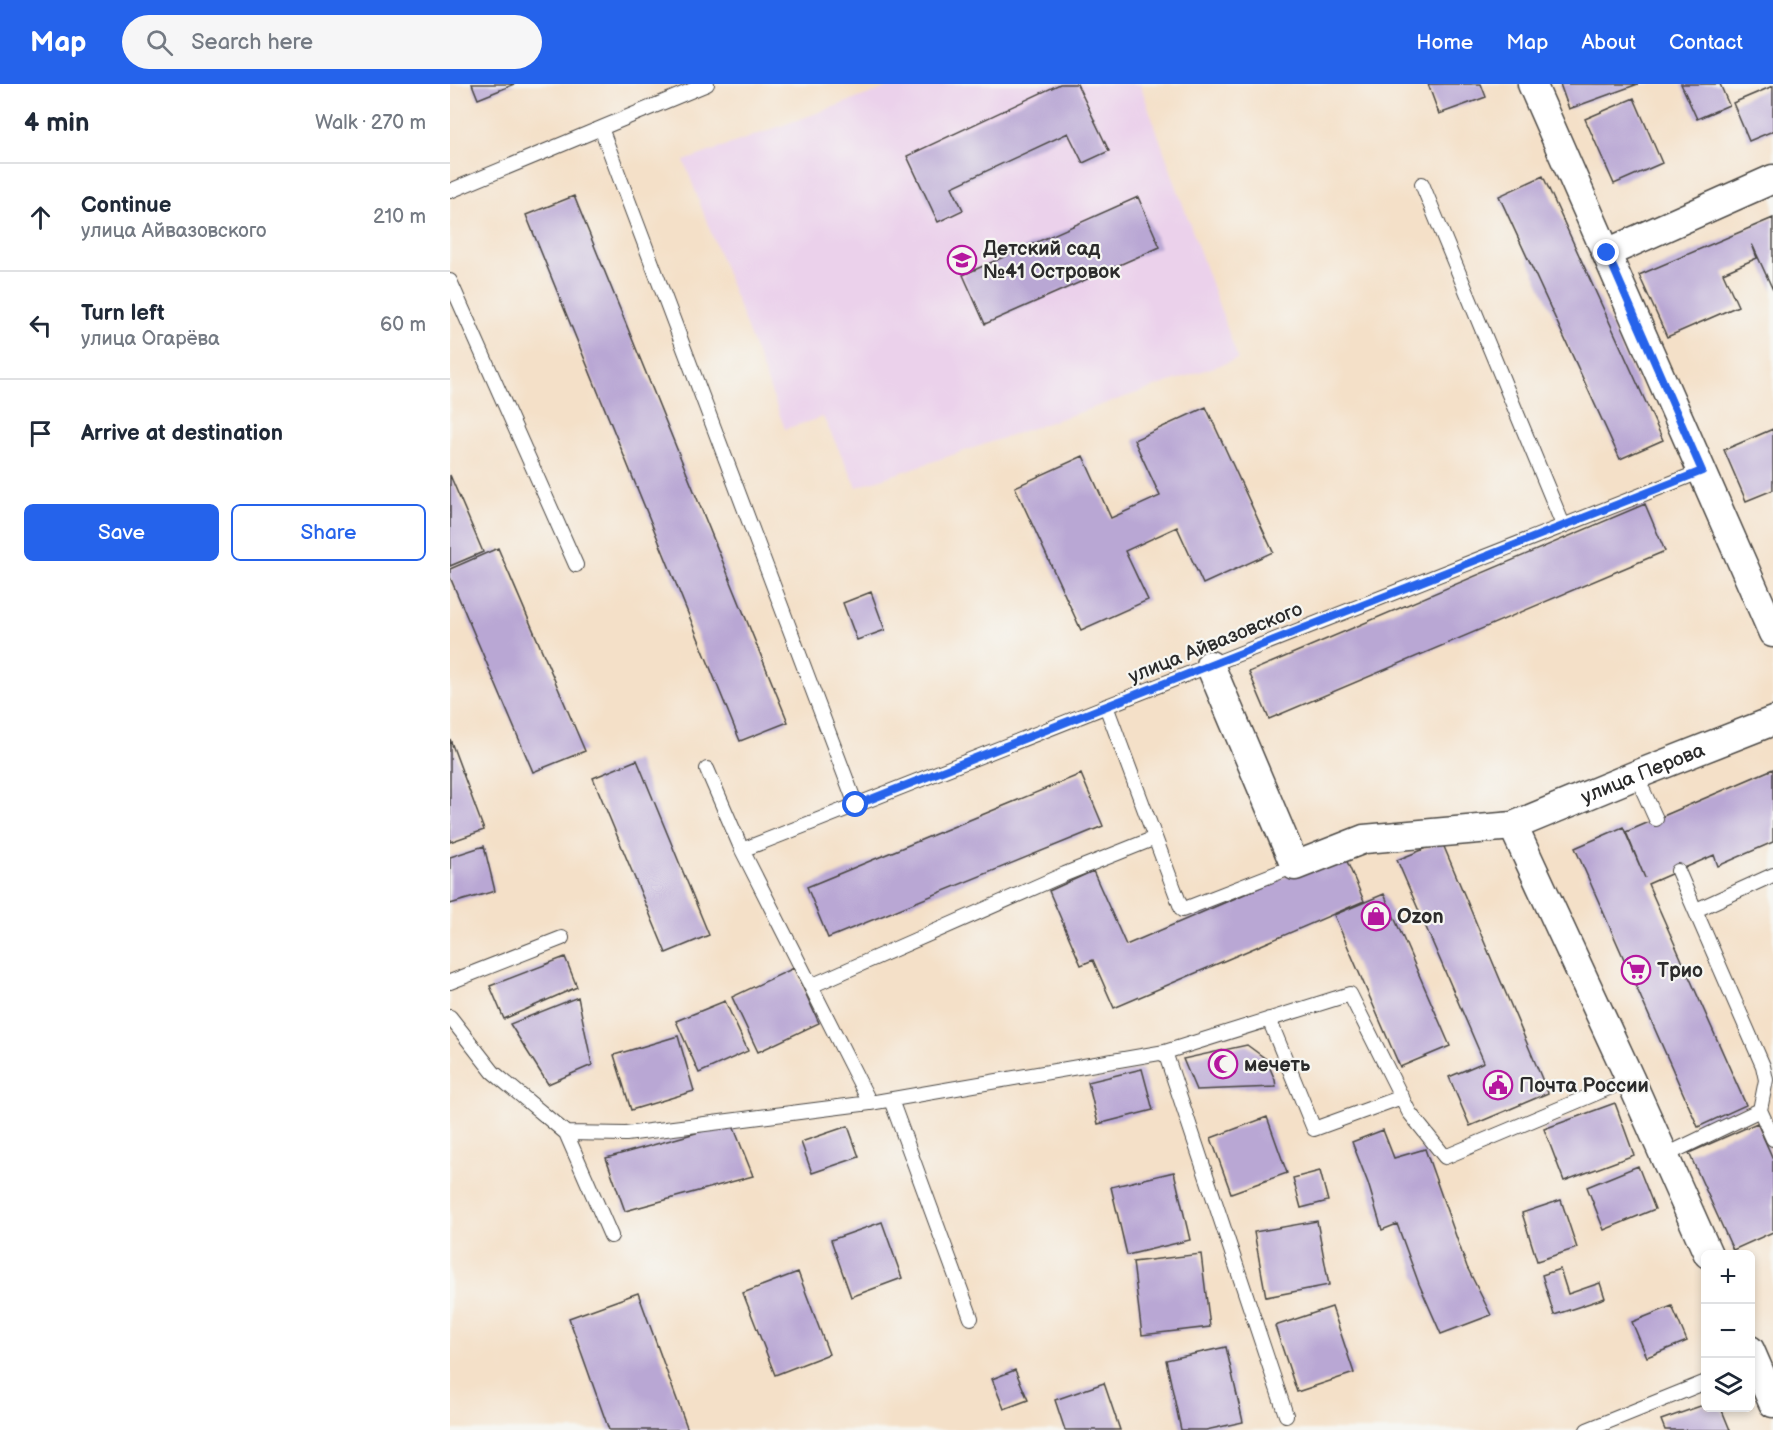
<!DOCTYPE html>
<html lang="en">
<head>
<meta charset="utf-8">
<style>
  :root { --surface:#fff; --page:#f6f6f7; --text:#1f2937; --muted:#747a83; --line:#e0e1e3; --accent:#2563eb }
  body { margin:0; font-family:"Balsamiq Sans",sans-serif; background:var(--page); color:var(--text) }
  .controls { position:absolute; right:18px; bottom:18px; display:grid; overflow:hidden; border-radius:9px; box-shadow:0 3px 9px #0003 }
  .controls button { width:54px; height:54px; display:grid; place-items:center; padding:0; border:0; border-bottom:2px solid var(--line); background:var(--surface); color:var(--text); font:30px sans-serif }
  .stop { position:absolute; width:18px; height:18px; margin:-14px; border:4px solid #2563eb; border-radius:50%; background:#fff }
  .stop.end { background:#2563eb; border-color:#fff; box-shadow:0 2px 6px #0008 }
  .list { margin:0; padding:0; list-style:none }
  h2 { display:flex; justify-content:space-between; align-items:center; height:78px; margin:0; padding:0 24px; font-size:26px }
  h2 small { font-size:20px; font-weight:400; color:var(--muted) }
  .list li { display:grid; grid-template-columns:39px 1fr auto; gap:18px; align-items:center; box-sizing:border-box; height:108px; padding:0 24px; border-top:2px solid var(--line) }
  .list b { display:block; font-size:22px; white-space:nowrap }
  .list p { margin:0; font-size:20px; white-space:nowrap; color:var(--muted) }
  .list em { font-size:20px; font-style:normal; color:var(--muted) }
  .actions { display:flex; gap:12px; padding:18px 24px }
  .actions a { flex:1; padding:14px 0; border:2px solid var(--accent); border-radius:9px; text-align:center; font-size:21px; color:var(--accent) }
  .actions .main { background:var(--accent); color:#fff }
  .icon { flex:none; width:33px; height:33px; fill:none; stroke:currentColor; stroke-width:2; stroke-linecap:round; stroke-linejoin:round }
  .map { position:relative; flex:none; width:1323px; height:1346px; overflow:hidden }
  header { display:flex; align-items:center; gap:36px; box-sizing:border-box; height:84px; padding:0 30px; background:var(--accent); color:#fff }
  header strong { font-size:28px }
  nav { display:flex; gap:33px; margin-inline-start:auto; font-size:21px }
  .search { width:420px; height:54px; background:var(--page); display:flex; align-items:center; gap:15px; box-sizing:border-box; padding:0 21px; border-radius:33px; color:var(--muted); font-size:22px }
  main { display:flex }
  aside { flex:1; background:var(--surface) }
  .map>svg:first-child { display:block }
</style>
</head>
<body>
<header>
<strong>Map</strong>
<div class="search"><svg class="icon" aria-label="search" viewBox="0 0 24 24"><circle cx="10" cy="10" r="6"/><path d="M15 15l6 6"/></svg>Search here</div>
<nav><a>Home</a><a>Map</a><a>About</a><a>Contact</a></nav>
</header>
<main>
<aside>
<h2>4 min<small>Walk · 270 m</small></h2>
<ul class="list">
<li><svg class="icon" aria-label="ahead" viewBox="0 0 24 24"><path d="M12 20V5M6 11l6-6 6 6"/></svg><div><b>Continue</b><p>улица Айвазовского</p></div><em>210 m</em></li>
<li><svg class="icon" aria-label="left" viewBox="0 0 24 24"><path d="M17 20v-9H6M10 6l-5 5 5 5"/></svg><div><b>Turn left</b><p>улица Огарёва</p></div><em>60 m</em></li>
<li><svg class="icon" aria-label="arrive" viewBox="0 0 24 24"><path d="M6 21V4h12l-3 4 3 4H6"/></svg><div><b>Arrive at destination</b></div></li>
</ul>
<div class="actions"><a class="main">Save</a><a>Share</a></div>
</aside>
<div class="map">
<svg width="1323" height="1346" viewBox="0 0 1323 1346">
  <rect width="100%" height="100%" fill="#f6f6f2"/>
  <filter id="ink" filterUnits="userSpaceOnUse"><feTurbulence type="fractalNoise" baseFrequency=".0167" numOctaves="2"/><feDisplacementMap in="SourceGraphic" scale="12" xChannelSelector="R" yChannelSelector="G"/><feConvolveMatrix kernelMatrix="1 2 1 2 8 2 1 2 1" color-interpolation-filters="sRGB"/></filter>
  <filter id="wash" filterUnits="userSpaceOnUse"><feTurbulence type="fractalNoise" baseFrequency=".008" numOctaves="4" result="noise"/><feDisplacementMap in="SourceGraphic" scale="24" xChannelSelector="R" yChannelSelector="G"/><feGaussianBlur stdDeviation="1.35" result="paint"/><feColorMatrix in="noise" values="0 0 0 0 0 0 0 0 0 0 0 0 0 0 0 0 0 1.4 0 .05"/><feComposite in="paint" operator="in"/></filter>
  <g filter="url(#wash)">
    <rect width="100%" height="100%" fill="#f4e0c8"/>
    <path fill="#ebd1eb" d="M447,0H690L788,275L407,403L373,333L335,345L234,77Z"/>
    <g id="blocks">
      <path fill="#b9a7d4" d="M22,0H65L28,15Z
        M610,0H627L659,67L633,79L618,49L502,103L513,126L488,138L457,72Z
        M978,0H1031L1036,13L989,30Z
        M1110,0H1188L1119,25Z
        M1231,0H1270L1279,21L1247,35Z
        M1323,2V47L1299,57L1283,19Z
        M1184,14L1212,79L1164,100L1135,35Z
        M1093,92L1213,356L1170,375L1049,112Z
        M124,112L338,638L290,657L76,131Z
        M688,113L710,163L535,240L513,191Z
        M1323,134V206L1302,160L1307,174L1273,189L1288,222L1217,253L1189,191Z
        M756,323L823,468L753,500L727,443L675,467L698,516L631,546L565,403L633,372L661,434L710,412L684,356Z
        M1323,345V406L1296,417L1274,366Z
        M0,391L33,468L0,482Z
        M1195,420L1215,467L819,635L799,588Z
        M48,464L135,667L83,688L0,493V485Z
        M421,508L435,546L407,556L393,519Z
        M0,655L34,746L0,758Z
        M187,676L259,851L216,869L143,694Z
        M1323,685V758L1268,782L1264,771L1198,800L1296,1021L1248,1043L1125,764L1173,743L1195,794L1176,748Z
        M631,690L653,742L378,854L357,803Z
        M992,758L1098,1009L1020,1042L999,993L1034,978L947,776Z
        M34,762L45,807L0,820V773Z
        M893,768L914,817L664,924L643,876L631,881L599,807L643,787L676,861Z
        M934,810L1000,962L950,983L884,831Z
        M115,873L127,903L54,935L40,902Z
        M344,884L369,939L308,968L282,913Z
        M128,913L142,981L98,1000L60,940Z
        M275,917L298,967L249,989L226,937Z
        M228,952L244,1007L181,1026L164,971Z
        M797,961L816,975L825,996L826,1003L746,1006L733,975Z
        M692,985L703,1026L648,1040L638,998Z
        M1165,1019L1184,1071L1114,1097L1094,1045Z
        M817,1033L837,1089L781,1109L761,1054Z
        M282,1039L303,1092L175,1127L156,1074Z
        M1307,1039L1323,1075V1148L1283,1166L1239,1069Z
        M398,1042L409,1073L362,1089L351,1058Z
        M933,1046L944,1074L975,1065L1017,1183L1041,1231L991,1250L969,1200L947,1140L932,1146L918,1099L902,1058Z
        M1188,1082L1205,1125L1154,1146L1137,1103Z
        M870,1087L878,1117L851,1124L843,1094Z
        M724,1088L740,1156L677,1171L661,1103Z
        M1111,1116L1127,1164L1087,1177L1072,1129Z
        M867,1137L879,1201L816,1213L804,1148Z
        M432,1138L452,1194L401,1213L381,1156Z
        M751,1170L760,1243L692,1251L683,1178Z
        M1110,1185L1118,1210L1150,1199L1155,1214L1104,1231L1092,1191Z
        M348,1188L379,1270L325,1291L293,1209Z
        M188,1209L238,1346H159L119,1234Z
        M1222,1222L1237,1257L1197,1273L1182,1238Z
        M882,1223L904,1289L847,1308L825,1242Z
        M776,1263L793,1338L756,1346H731L716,1276Z
        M565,1286L578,1316L554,1325L542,1295Z
        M654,1299L670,1346H615L605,1316Z
        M1256,1320V1324H1271L1280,1346H1215L1211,1336Z"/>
    </g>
  </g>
  <g filter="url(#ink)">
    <use href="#blocks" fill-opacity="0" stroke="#494643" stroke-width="1.5"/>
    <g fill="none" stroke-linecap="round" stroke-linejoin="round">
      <g stroke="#494643" stroke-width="16">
        <path id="lane" d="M151,44L406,721
          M972,100L1113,441
          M0,107L257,0
          M0,197L126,481
          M656,622L732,826L845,782
          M257,685L292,766L420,1019
          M1186,691L1206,735
          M292,766L1252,387
          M1228,787L1313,982L1316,996L1310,1026
          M1246,826L1323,791
          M0,898L112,854
          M361,902L615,790L705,754
          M0,933L43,988L116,1049L176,1050L420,1019L715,968L900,910L959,1028L995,1073L1180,995
          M819,935L864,1045L952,1013
          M715,968L836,1331
          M441,1016L521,1234
          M116,1049L161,1152
          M1214,1072L1310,1026L1323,1055
          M1137,1346L1256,1298"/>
      </g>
      <g stroke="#494643" stroke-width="31">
        <g id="street">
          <path d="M1082,0L1323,549"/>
          <path d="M1157,169L1323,95"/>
          <path id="s1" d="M760,581L845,782L914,755L1063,742L1186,691L1323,637"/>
          <path d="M1063,742L1180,995L1258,1170"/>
          <path d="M1300,1266L1323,1319"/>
        </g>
      </g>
      <use href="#lane" stroke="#fff" stroke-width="14"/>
      <use href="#street" stroke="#fff" stroke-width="28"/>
    </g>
  </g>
  <g fill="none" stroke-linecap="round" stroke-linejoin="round" filter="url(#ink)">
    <path stroke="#2563eb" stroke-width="8" d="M406,721L1252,387L1157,169"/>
  </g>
  <defs>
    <g id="school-ring" transform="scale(1.5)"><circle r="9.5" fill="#f6f6f2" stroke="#b5179e" stroke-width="1.5"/><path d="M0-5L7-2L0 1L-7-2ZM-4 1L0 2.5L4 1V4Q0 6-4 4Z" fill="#b5179e"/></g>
    <g id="shop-ring" transform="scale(1.5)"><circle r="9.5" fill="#f6f6f2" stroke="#b5179e" stroke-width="1.5"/><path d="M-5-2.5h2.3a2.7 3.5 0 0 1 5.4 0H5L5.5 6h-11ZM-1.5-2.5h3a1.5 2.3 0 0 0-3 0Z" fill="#b5179e"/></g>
    <g id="supermarket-ring" transform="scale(1.5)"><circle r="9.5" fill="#f6f6f2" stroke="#b5179e" stroke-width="1.5"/><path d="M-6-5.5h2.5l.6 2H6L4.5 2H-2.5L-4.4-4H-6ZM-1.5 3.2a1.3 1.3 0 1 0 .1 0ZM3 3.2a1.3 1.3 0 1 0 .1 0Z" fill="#b5179e"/></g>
    <g id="mosque-ring" transform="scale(1.5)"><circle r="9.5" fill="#f6f6f2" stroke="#b5179e" stroke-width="1.5"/><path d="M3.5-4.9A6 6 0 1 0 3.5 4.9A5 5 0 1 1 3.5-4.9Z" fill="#b5179e"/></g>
    <g id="civic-ring" transform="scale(1.5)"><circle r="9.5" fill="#f6f6f2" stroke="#b5179e" stroke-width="1.5"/><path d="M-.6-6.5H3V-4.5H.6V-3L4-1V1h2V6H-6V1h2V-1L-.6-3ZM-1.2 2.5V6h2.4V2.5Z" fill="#b5179e"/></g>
  </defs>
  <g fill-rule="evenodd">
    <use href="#school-ring" x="512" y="176"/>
    <use href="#shop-ring" x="926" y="832"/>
    <use href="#supermarket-ring" x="1186" y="886"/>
    <use href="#mosque-ring" x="773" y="980"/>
    <use href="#civic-ring" x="1048" y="1001"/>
  </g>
  <g text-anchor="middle" stroke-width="4.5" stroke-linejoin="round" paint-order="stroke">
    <g font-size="20" font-weight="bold" fill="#2b2b2b" stroke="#f6f6f2" text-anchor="start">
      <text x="533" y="171">Детский сад<tspan x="533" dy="23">№41 Островок</tspan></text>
      <text x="947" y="839">Ozon</text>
      <text x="1207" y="893">Трио</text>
      <text x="794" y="987">мечеть</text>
      <text x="1069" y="1008">Почта России</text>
    </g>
    <g font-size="20" fill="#2b2b2b" stroke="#f6f6f2">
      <text transform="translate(765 558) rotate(-22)" y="7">улица Айвазовского</text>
      <text dy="7" stroke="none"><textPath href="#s1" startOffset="582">улица Перова</textPath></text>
    </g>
  </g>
</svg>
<div class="controls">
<button>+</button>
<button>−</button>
<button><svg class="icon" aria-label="layers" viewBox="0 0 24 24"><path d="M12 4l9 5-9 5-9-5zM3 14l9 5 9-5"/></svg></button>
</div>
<div class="stop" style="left:406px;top:721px"></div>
<div class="stop end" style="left:1157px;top:169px"></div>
</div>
</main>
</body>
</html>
